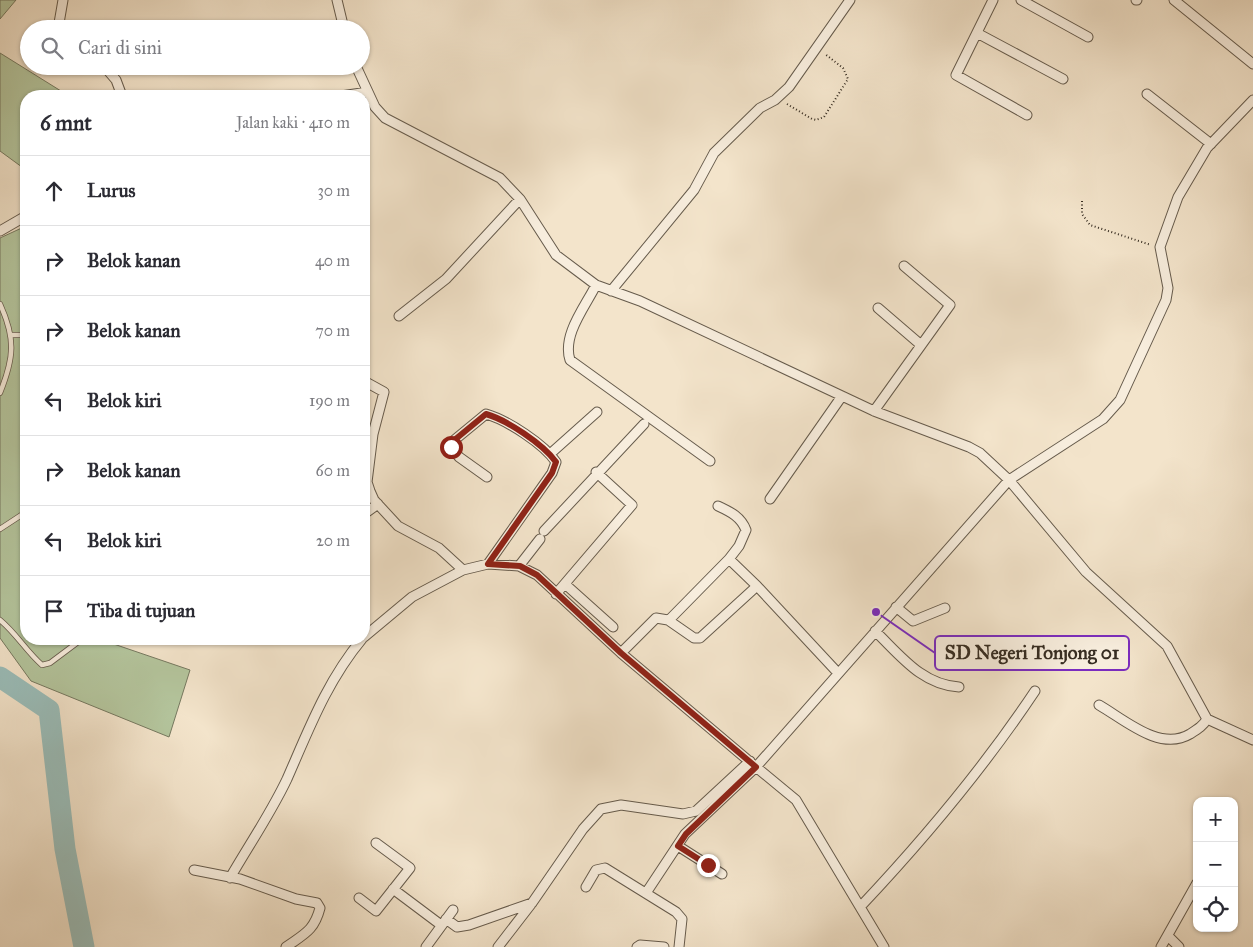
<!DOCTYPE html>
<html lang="id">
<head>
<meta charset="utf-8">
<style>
  :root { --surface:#fff; --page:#f7f7f7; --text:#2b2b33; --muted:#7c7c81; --line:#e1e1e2 }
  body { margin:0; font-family:"IM FELL Great Primer",serif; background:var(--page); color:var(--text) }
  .controls { position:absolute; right:15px; bottom:15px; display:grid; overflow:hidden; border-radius:10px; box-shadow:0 1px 4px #0004 }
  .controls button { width:45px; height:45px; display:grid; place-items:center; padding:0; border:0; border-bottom:1px solid var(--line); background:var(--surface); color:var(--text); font:25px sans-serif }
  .stop { position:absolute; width:15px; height:15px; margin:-11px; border:4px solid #8f2418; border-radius:50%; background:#fff }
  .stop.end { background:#8f2418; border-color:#fff; box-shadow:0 1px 5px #0008 }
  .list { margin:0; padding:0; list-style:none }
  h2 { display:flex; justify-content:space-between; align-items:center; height:65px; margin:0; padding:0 20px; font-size:21px }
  h2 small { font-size:16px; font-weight:400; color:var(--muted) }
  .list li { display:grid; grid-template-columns:32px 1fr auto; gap:15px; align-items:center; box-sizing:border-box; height:70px; padding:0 20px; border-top:1px solid var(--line) }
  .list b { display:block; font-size:19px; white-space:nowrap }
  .list em { font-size:16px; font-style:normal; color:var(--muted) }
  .icon { flex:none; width:28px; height:28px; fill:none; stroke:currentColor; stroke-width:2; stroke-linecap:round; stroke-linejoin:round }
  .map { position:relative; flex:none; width:1253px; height:947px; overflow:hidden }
  .search { position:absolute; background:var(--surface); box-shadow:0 1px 4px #0004; left:20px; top:20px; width:350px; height:55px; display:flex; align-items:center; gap:12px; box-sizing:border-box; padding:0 18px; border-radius:28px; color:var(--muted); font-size:19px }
  .panel { position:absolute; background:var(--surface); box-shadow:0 1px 4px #0004; left:20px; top:90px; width:350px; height:555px; border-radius:20px }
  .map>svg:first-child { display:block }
</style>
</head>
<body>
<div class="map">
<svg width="1253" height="947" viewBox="0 0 1253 947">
  <rect width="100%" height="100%" fill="#f3e4cb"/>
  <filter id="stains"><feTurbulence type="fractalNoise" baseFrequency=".004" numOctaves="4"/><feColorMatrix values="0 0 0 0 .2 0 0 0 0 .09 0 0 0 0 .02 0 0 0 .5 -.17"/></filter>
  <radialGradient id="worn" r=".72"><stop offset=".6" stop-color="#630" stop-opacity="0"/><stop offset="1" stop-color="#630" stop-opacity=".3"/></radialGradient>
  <path fill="#b4c59d" stroke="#767960" d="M0,0H16L0,19Z
    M0,53L69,96H26V170L0,151Z
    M26,226V639H99L190,670L169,737L31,681L0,638V238Z"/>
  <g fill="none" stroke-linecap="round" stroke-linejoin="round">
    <path stroke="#9bbeba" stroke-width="21" d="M0,677L49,710L65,849L84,947"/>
    <g stroke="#665b4c" stroke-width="6">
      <path id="lane" d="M0,304C16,339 14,358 0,393
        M12,335H26
        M0,529L26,512
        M0,620C16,633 26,651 42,665L50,663L82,639"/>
    </g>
    <g stroke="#665b4c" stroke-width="11">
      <path id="street" d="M337,0L344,29
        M993,0L956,75L1027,115
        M1021,0L1088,37
        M1136,0H1137
        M1174,0L1253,64
        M58,29L63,0
        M977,33L1063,79
        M104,66L116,80L122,96
        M356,66L375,107L385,118L500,178L520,199L556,255L596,285L640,301L874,411L969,447L980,453L1009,480L1086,572L1167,646L1207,719L1253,740
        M1147,94L1211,144
        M341,96L368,92
        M0,231L26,216
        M596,285C585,307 562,335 570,360L710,461
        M611,291L694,190L714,153L760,108L775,100L789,87L850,0
        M878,308L921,345
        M399,316L446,279L520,199
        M364,381L384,392L373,434L367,482L370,491L374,500L398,526L439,548L463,570
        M874,411L950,305L904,266
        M550,454L597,412
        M487,477L459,457L451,447L452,442L486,414C507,420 544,444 556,462L552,473L488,564
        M770,499L842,396
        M364,514L378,504
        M544,531L644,424
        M729,559L757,586L838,673
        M519,566L540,539
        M565,584L613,627
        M556,594L632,505L596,472
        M896,607L913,621L945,608
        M668,620L694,638H700L757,586
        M875,631C900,655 922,685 959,687
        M364,637L412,597L463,570L488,564L519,566L537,575L621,653L756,767L1009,480L1103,419L1120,400L1166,300L1168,288L1160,247L1178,197L1207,148L1253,100
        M621,653L656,618L668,620L671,618L729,559L739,546L746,530C741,517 731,512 718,506
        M1099,705C1125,720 1160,752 1190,734C1198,729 1203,726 1207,719
        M678,846L722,874
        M194,870L240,879L296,899L317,903L320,908C314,931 304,934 286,947
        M230,878C249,845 271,813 287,779C309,729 327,681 362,639
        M586,887L596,870L605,868L676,912L682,919L679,947
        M393,889L441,925
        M646,893L685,834L756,767L796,800L884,947
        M359,898L376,911L410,868L376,843
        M861,906C925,838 983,769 1035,691
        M446,919L457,927L469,925L532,903
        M1169,937L1179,947
        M426,947L453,910
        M498,947L532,903L583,829L601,809L621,805L683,814L696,811L750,761
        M637,947L640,945L664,947
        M1161,947L1197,883"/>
    </g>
    <path stroke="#372d22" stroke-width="2" stroke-dasharray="1 2.5" stroke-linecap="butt" d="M787,104L812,119L816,120L824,117L848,79L843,68L825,54
      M1082,201V214L1090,225L1151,245"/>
    <use href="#lane" stroke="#f7eddd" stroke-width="4.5"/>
    <use href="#street" stroke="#f7eddd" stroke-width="9"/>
  </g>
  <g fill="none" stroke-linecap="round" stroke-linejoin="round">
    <path stroke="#8f2418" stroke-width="6" d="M451,447L452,442L486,414C507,420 543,444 556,462L552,473L488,564L520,566L537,575L621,653L756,767L686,834L678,846L708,865"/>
  </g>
  <path fill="none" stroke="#7b2cbf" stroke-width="2" d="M876 612L935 653"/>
  <circle fill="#7b2cbf" stroke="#f7eddd" stroke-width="2" cx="876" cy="612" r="5"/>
  <rect fill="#f7eddd" stroke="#7b2cbf" stroke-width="2" x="935" y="636" width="194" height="34" rx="5"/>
  <g font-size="19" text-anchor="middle" font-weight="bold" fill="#372d22">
    <text x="1032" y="659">SD Negeri Tonjong 01</text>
  </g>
  <rect width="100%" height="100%" filter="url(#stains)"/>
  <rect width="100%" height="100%" fill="url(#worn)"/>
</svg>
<div class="controls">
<button>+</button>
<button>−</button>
<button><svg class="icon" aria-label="locate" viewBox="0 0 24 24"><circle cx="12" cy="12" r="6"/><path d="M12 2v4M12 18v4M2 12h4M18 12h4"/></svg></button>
</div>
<div class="stop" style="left:451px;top:447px"></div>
<div class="stop end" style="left:708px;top:865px"></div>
<div class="search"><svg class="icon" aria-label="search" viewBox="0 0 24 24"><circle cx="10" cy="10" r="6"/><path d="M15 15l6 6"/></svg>Cari di sini</div>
<section class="panel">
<h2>6 mnt<small>Jalan kaki · 410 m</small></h2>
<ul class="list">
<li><svg class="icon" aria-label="ahead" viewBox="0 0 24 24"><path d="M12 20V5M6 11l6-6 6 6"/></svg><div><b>Lurus</b></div><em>30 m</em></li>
<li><svg class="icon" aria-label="right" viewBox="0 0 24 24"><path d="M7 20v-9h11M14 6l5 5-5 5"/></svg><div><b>Belok kanan</b></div><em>40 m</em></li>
<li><svg class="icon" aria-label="right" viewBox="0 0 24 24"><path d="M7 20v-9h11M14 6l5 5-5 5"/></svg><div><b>Belok kanan</b></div><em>70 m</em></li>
<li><svg class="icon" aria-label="left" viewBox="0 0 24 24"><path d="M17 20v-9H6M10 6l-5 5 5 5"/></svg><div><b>Belok kiri</b></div><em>190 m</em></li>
<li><svg class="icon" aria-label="right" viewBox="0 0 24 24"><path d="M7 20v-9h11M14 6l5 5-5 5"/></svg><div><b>Belok kanan</b></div><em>60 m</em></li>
<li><svg class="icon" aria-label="left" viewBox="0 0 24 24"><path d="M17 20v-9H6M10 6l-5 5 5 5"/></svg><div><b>Belok kiri</b></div><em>20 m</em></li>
<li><svg class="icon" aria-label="arrive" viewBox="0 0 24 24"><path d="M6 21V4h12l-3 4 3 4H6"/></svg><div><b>Tiba di tujuan</b></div></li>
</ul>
</section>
</div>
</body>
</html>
